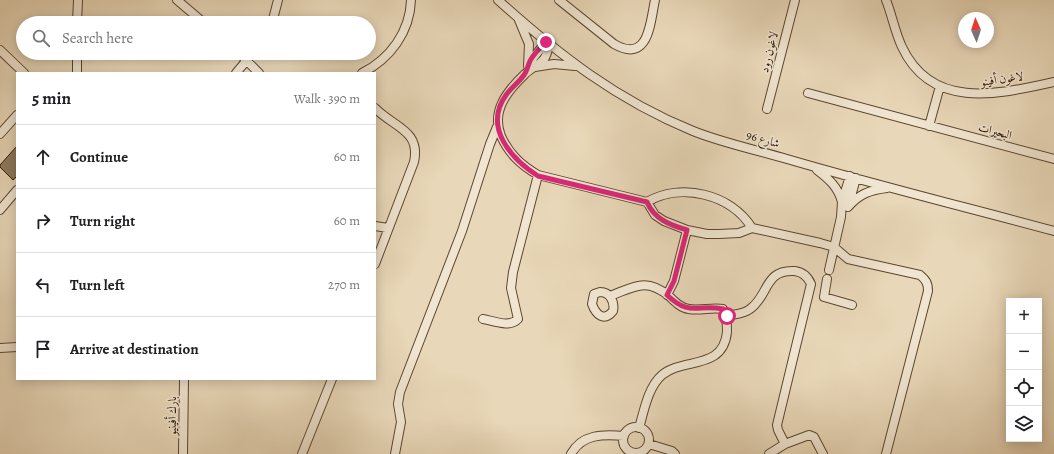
<!DOCTYPE html>
<html lang="en">
<head>
<meta charset="utf-8">
<style>
  :root { --surface:#fff; --page:#f6f6f6; --text:#202124; --muted:#757577; --line:#e0e0e0 }
  body { margin:0; font-family:Alegreya,Amiri,serif; background:var(--page); color:var(--text) }
  .controls { position:absolute; right:12px; bottom:12px; display:grid; overflow:hidden; border-radius:0px; box-shadow:0 2px 10px #0003 }
  .controls button { width:36px; height:36px; display:grid; place-items:center; padding:0; border:0; border-bottom:1px solid var(--line); background:var(--surface); color:var(--text); font:20px sans-serif }
  .compass { position:absolute; left:958px; top:12px; width:36px; height:36px; border-radius:50%; background:var(--surface); box-shadow:0 2px 10px #0003; rotate:357deg }
  .stop { position:absolute; width:12px; height:12px; margin:-9px; border:3px solid #db2777; border-radius:50%; background:#fff }
  .stop.end { background:#db2777; border-color:#fff; box-shadow:0 1px 4px #0008 }
  .list { margin:0; padding:0; list-style:none }
  h2 { display:flex; justify-content:space-between; align-items:center; height:52px; margin:0; padding:0 16px; font-size:17px }
  h2 small { font-size:13px; font-weight:400; color:var(--muted) }
  .list li { display:grid; grid-template-columns:26px 1fr auto; gap:12px; align-items:center; box-sizing:border-box; height:64px; padding:0 16px; border-top:1px solid var(--line) }
  .list b { display:block; font-size:15px; white-space:nowrap }
  .list em { font-size:13px; font-style:normal; color:var(--muted) }
  .icon { flex:none; width:22px; height:22px; fill:none; stroke:currentColor; stroke-width:2; stroke-linecap:round; stroke-linejoin:round }
  .map { position:relative; flex:none; width:1054px; height:454px; overflow:hidden }
  .search { position:absolute; background:var(--surface); box-shadow:0 2px 10px #0003; left:16px; top:16px; width:360px; height:44px; display:flex; align-items:center; gap:10px; box-sizing:border-box; padding:0 14px; border-radius:22px; color:var(--muted); font-size:15px }
  .panel { position:absolute; background:var(--surface); box-shadow:0 2px 10px #0003; left:16px; top:72px; width:360px; height:308px; border-radius:0px }
  .map>svg:first-child { display:block }
</style>
</head>
<body>
<div class="map">
<svg width="1054" height="454" viewBox="0 0 1054 454">
  <rect width="100%" height="100%" fill="#e8d7b8"/>
  <filter id="stains"><feTurbulence type="fractalNoise" baseFrequency=".005" numOctaves="4"/><feColorMatrix values="0 0 0 0 .2 0 0 0 0 .09 0 0 0 0 .02 0 0 0 .5 -.17"/></filter>
  <radialGradient id="worn" r=".72"><stop offset=".6" stop-color="#630" stop-opacity="0"/><stop offset="1" stop-color="#630" stop-opacity=".3"/></radialGradient>
  <path fill="#8e7a60" stroke="#2d1600" d="M17,146V176L13,180L0,167V165Z"/>
  <g fill="none" stroke-linecap="round" stroke-linejoin="round">
    <g stroke="#5c462e" stroke-width="10">
      <path id="minor" d="M177,0L204,23
        M498,0C559,55 617,100 693,131C723,143 757,150 787,159C876,185 965,207 1054,231
        M559,0L614,44C649,64 650,23 655,0
        M886,0C892,15 895,32 902,47C932,111 999,94 1054,82
        M519,20L529,44L528,66
        M77,23L78,0
        M272,23L278,0
        M549,45C548,49 547,55 544,59C539,65 530,69 525,74C507,91 491,111 501,136C509,154 521,165 538,175L647,202L655,215L664,221L687,230L707,234H719L739,233L752,228L820,243L834,247L848,259L920,275C926,280 928,283 928,291L886,454
        M0,50L24,73
        M77,53V73
        M239,53L259,73
        M529,63L546,42
        M535,67L554,64L575,66
        M236,73L253,53
        M362,73C390,59 410,32 411,0
        M808,93L1054,159
        M375,108C393,127 421,130 414,162L375,264
        M767,109L795,0
        M929,126L940,86
        M0,134L17,115
        M817,170C829,179 838,187 842,202
        M647,202C681,182 731,194 752,228
        M849,204L856,178
        M848,207C859,194 870,190 887,188
        M0,210L17,190
        M375,226L388,228
        M829,270L841,217L842,202L850,176
        M827,279L824,297L852,305
        M600,292C610,292 615,302 613,311C604,322 596,315 592,304L594,294Z
        M667,295L674,281L687,230
        M610,296C634,287 646,277 669,296C675,302 681,308 689,309C700,311 712,307 723,309C727,317 727,324 727,332C723,371 683,357 662,375C648,387 644,411 639,428
        M727,316C735,314 744,314 750,309C769,296 764,269 795,271C802,272 808,277 811,284L777,425L778,430L785,444
        M483,319C494,321 510,328 518,319L511,288L513,272L538,175
        M0,348L17,347
        M623 440a13 13 0 1 1 26 0a13 13 0 1 1-26 0Z
        M649,444L672,451L675,454
        M183,454L184,379
        M302,454L332,379
        M395,454L401,422L398,404L400,392L462,231L490,144L497,127
        M571,454C582,434 603,434 624,436
        M769,454L785,444L809,435L814,437L823,454"/>
    </g>
    <use href="#minor" stroke="#f0e5d1" stroke-width="8"/>
  </g>
  <g fill="none" stroke-linecap="round" stroke-linejoin="round">
    <path stroke="#db2777" stroke-width="5" d="M546,42C540,48 534,53 530,61C528,65 527,71 524,75C519,82 511,88 506,95C483,127 511,159 538,176L647,202C654,219 670,225 687,230L674,281L667,295C690,317 697,304 723,309L727,316"/>
  </g>
  <g text-anchor="middle" stroke-width="3" stroke-linejoin="round" paint-order="stroke">
    <g font-size="12" fill="#2d1600" stroke="#f0e5d1">
      <text transform="translate(769 52) rotate(-76)" y="4">لاغون رود</text>
      <text transform="translate(1002 79) rotate(-8)" y="4">لاغون أفينو</text>
      <text transform="translate(995 131) rotate(15)" y="4">البحيرات</text>
      <text transform="translate(763 139) rotate(16)" y="4">شارع 96</text>
      <text transform="translate(172 416) rotate(-90)" y="4">بارك أفينيو</text>
    </g>
  </g>
  <rect width="100%" height="100%" filter="url(#stains)"/>
  <rect width="100%" height="100%" fill="url(#worn)"/>
</svg>
<div class="controls">
<button>+</button>
<button>−</button>
<button><svg class="icon" aria-label="locate" viewBox="0 0 24 24"><circle cx="12" cy="12" r="6"/><path d="M12 2v4M12 18v4M2 12h4M18 12h4"/></svg></button>
<button><svg class="icon" aria-label="layers" viewBox="0 0 24 24"><path d="M12 4l9 5-9 5-9-5zM3 14l9 5 9-5"/></svg></button>
</div>
<svg class="compass" viewBox="-18 -18 36 36"><path d="M0-13l5 13h-10z" fill="#e53935"/><path d="M0 13l5-13h-10z" fill="#757577"/></svg>
<div class="stop" style="left:727px;top:316px"></div>
<div class="stop end" style="left:546px;top:42px"></div>
<div class="search"><svg class="icon" aria-label="search" viewBox="0 0 24 24"><circle cx="10" cy="10" r="6"/><path d="M15 15l6 6"/></svg>Search here</div>
<section class="panel">
<h2>5 min<small>Walk · 390 m</small></h2>
<ul class="list">
<li><svg class="icon" aria-label="ahead" viewBox="0 0 24 24"><path d="M12 20V5M6 11l6-6 6 6"/></svg><div><b>Continue</b></div><em>60 m</em></li>
<li><svg class="icon" aria-label="right" viewBox="0 0 24 24"><path d="M7 20v-9h11M14 6l5 5-5 5"/></svg><div><b>Turn right</b></div><em>60 m</em></li>
<li><svg class="icon" aria-label="left" viewBox="0 0 24 24"><path d="M17 20v-9H6M10 6l-5 5 5 5"/></svg><div><b>Turn left</b></div><em>270 m</em></li>
<li><svg class="icon" aria-label="arrive" viewBox="0 0 24 24"><path d="M6 21V4h12l-3 4 3 4H6"/></svg><div><b>Arrive at destination</b></div></li>
</ul>
</section>
</div>
</body>
</html>
